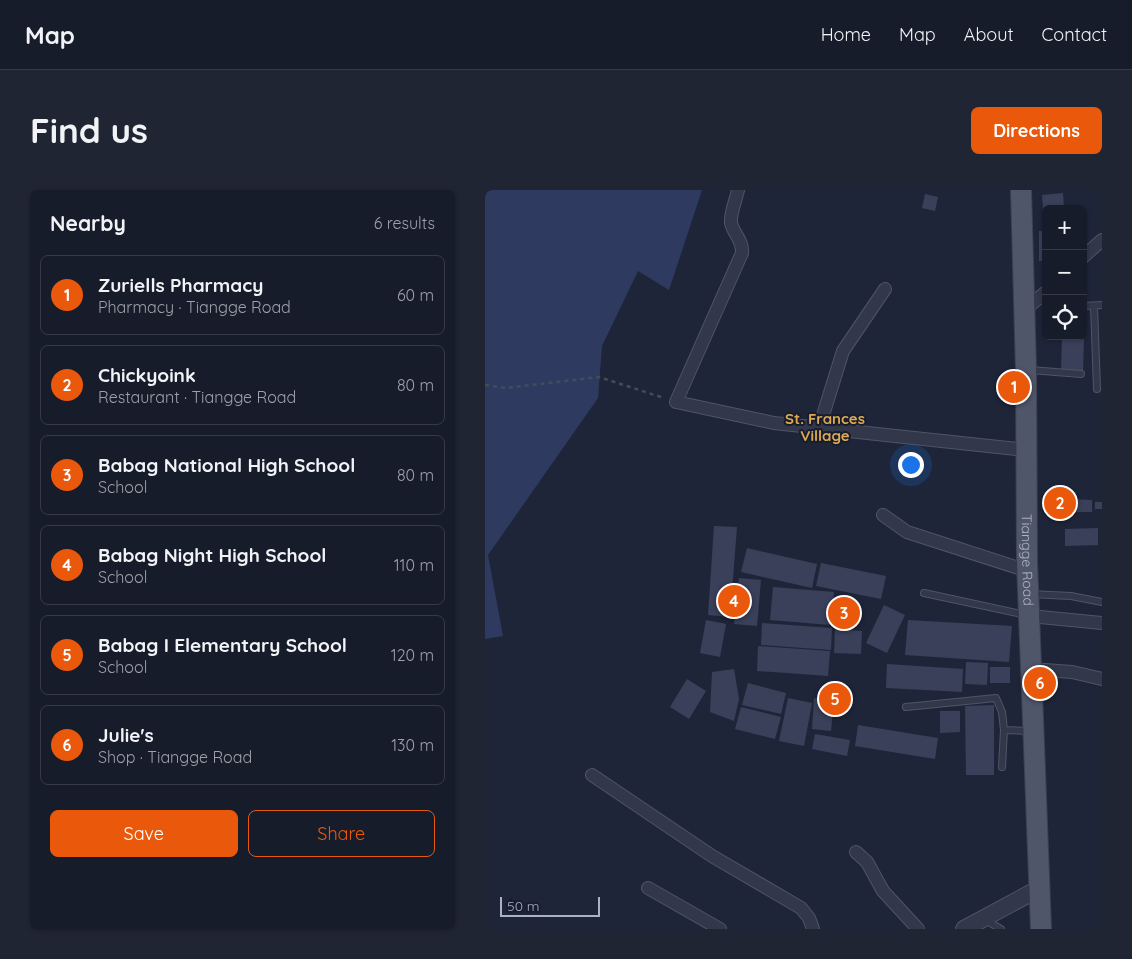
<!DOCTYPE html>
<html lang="en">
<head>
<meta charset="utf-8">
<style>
  :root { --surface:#171c2b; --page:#202533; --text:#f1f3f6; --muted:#9ea1a9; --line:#363a47; --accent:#ea580c }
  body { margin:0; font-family:Quicksand,sans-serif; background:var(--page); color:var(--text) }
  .controls { position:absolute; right:15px; top:15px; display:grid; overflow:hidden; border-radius:8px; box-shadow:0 1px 4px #0004 }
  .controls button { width:45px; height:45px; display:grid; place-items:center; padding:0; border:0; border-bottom:1px solid var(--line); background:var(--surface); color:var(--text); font:25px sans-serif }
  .scale { position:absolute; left:15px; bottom:12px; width:100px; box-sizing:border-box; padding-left:5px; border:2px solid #acb1c6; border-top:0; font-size:14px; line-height:18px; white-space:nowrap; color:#acb1c6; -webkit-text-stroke:4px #181d2e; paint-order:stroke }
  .you { position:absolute; left:425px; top:274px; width:18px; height:18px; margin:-12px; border:4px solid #fff; border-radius:50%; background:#1a73e8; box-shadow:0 0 0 8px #1a73e833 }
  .badge { display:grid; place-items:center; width:32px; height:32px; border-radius:50%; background:var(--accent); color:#fff; font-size:16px; font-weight:700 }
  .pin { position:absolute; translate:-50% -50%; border:2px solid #fff; box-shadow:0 1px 5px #0006 }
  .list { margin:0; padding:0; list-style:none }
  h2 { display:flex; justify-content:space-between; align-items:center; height:65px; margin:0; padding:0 20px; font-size:21px }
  h2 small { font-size:16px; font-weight:400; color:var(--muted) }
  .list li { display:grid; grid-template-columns:32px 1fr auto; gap:15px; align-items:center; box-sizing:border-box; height:80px; margin:0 10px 10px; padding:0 10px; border:1px solid var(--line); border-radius:8px }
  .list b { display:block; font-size:19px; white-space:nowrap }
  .list p { margin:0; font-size:16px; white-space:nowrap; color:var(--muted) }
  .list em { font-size:16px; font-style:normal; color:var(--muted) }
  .actions { display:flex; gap:10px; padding:15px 20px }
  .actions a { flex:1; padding:11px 0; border:1px solid var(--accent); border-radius:8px; text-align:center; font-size:18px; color:var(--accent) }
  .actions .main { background:var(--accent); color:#fff }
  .icon { flex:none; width:28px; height:28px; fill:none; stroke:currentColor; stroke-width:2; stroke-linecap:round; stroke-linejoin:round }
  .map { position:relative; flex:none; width:617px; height:739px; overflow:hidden; border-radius:8px }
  header { display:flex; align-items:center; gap:30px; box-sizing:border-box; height:70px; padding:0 25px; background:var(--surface); border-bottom:1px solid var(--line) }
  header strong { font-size:24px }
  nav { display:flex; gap:28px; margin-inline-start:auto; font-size:18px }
  .intro { display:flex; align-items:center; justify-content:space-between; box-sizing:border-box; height:120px; padding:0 30px }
  h1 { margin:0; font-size:35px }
  .button { padding:12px 22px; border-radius:8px; background:var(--accent); color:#fff; font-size:18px; font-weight:700 }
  main { display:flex; gap:30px; padding:0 30px }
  aside { flex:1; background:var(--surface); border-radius:8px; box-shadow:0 1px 4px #0004 }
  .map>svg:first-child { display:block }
</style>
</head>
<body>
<header>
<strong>Map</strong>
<nav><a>Home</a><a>Map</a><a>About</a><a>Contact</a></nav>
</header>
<div class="intro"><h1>Find us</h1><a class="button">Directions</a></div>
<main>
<aside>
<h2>Nearby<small>6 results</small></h2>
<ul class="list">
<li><span class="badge">1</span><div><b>Zuriells Pharmacy</b><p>Pharmacy · Tiangge Road</p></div><em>60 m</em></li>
<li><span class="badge">2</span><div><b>Chickyoink</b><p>Restaurant · Tiangge Road</p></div><em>80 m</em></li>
<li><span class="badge">3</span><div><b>Babag National High School</b><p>School</p></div><em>80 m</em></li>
<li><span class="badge">4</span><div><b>Babag Night High School</b><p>School</p></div><em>110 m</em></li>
<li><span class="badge">5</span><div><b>Babag I Elementary School</b><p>School</p></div><em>120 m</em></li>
<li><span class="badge">6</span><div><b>Julie's</b><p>Shop · Tiangge Road</p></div><em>130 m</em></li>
</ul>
<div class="actions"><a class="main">Save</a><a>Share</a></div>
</aside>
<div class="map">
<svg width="617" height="739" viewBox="0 0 617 739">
  <rect width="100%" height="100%" fill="#1f2539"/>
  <path fill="#2f3a60" d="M0,0H217L184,100L153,81L117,156L113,208L3,365L18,446L0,449Z"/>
  <path fill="#3a4059" d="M578,3L579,19H561L559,31L557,5Z
    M440,4L453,7L450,21L437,18Z
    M554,41H561V71H554Z
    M577,147L599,148L598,181L576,180Z
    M584,309L607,310V322H584Z
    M610,312H617V319H610Z
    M229,336L252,337L245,427L223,425Z
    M613,338V355L580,356V339Z
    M262,358L332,374L327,398L256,382Z
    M336,373L401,386L396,409L331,396Z
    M254,388L276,390L272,436L249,434Z
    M288,397L349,402L346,435L285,430Z
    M399,415L420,425L402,463L381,453Z
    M221,430L241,434L235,467L215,463Z
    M423,430L527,436L524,472L420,465Z
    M277,433L347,438L346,460L276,455Z
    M350,439L377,441L376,464L349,463Z
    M273,456L345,461L343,486L272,481Z
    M481,472L503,473L502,495L480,494Z
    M402,474L478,479L477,502L401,498Z
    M505,477H525V493H505Z
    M249,479L254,509L249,531L225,522L227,482Z
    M202,489L221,501L204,529L185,517Z
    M263,493L301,503L296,524L257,515Z
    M303,508L327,513L319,556L294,551Z
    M329,508L349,510L346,541L327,539Z
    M509,515V585H481L480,516Z
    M256,517L296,527L290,549L250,539Z
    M455,521H475V542L455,543Z
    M373,535L453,548L450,569L370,556Z
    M330,544L365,550L362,566L327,559Z"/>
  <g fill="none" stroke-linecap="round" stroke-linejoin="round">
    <g stroke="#505467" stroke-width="8">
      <path id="service" d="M598,116L617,115
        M609,116L612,199
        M545,180L596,184
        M439,403L541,425
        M545,404L586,406L617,412
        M421,517L511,508L517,522L519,540L546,541
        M517,577L519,540
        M500,730L516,739"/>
    </g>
    <g stroke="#505467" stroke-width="14">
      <path id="minor" d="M253,0C251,10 245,23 246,33C249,45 258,50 257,63L191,212L289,233L541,260
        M598,67L617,50
        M538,121L561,102
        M334,238L358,161L400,99
        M398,325L422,342L543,381
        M545,426L617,433
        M546,479L587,482L617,489
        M107,585L227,666L316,718L324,728L328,739
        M371,662L382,672L398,701L433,739
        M163,698L235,739"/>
    </g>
    <g stroke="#505467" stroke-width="18">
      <path id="tertiary" d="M479,739L555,698"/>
    </g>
    <g stroke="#3c4053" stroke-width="22">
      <g id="primary">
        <path id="s1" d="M536,0L541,180L542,372L556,739"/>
      </g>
    </g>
    <path stroke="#3e4f58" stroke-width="2.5" stroke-dasharray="4 4" stroke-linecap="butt" d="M0,195L21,198L114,187L179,208"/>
    <use href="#service" stroke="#323749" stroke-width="6"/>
    <use href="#minor" stroke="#323749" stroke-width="12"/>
    <use href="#tertiary" stroke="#323749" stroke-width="16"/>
    <use href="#primary" stroke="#50566a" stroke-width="20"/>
  </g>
  <g text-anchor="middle" stroke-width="4" stroke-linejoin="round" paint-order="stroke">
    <g font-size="14" fill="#acb1c6" stroke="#181d2e">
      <text dy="5" stroke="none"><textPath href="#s1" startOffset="370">Tiangge Road</textPath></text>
    </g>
    <g font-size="15" font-weight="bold" fill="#dba953" stroke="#181d2e">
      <text x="340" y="234">St. Frances<tspan x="340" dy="17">Village</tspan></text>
    </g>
  </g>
</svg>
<div class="controls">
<button>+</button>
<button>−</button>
<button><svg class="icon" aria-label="locate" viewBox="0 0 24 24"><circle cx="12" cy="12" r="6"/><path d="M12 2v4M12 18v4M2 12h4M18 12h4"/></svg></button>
</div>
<div class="scale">50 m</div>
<div class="you"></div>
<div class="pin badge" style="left:529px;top:197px">1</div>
<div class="pin badge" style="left:575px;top:313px">2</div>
<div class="pin badge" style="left:359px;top:423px">3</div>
<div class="pin badge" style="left:249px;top:411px">4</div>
<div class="pin badge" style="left:350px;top:509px">5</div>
<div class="pin badge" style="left:555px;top:493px">6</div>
</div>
</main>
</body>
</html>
